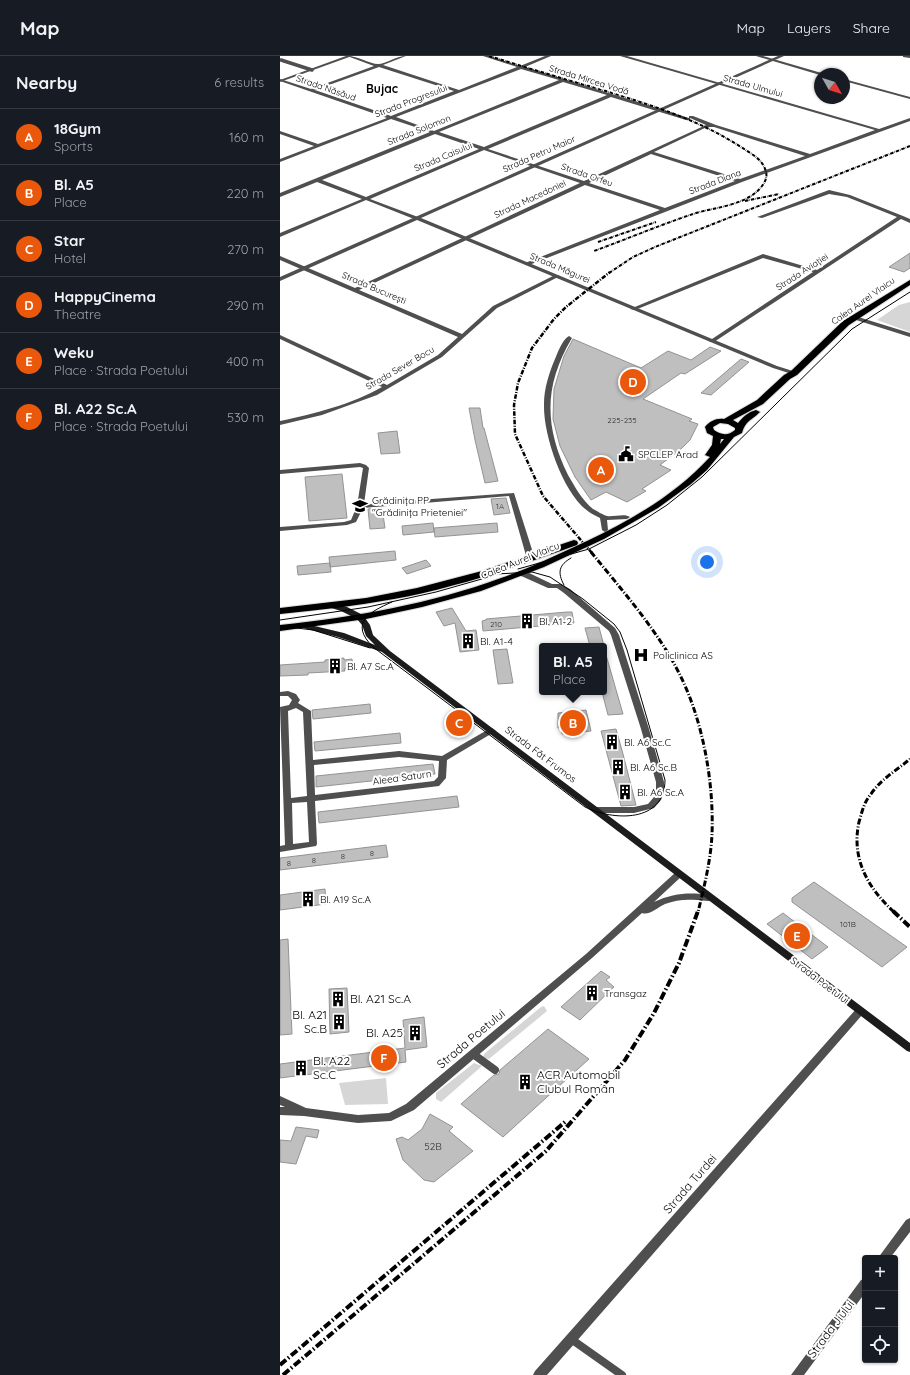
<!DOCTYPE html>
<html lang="en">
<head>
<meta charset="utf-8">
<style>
  :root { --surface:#171b24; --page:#20242c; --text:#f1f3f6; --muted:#9ea1a6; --line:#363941; --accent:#ea580c }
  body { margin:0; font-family:Quicksand,sans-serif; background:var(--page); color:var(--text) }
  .controls { position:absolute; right:12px; bottom:12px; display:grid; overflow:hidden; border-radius:4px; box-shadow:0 1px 3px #0004 }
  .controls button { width:36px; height:36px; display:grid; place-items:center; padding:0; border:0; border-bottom:1px solid var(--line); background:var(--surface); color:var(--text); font:20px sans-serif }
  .compass { position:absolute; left:534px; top:12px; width:36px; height:36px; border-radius:50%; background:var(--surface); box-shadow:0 1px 3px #0004; rotate:129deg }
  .you { position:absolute; left:427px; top:506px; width:14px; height:14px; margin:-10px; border:3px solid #fff; border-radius:50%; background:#1a73e8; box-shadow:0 0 0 6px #1a73e833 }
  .badge { display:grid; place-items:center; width:26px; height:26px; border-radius:50%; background:var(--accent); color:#fff; font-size:13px; font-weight:700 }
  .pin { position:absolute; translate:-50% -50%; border:2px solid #fff; box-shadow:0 1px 4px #0006 }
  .popup { position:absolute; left:259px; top:587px; width:68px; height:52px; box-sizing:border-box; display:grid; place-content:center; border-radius:4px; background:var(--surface); filter:drop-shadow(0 1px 3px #0005); font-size:13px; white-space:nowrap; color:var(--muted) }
  .popup b { font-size:15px; color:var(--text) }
  .popup::after { content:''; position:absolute; left:50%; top:100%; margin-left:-8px; border:8px solid transparent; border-top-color:var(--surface) }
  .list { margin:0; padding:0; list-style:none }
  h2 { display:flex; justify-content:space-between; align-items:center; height:52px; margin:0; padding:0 16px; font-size:17px }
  h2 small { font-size:13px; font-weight:400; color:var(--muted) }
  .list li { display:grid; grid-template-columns:26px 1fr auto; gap:12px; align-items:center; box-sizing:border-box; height:56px; padding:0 16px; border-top:1px solid var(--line) }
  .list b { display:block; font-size:15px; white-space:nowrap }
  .list p { margin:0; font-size:13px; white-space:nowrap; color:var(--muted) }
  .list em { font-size:13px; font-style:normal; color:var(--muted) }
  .icon { flex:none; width:22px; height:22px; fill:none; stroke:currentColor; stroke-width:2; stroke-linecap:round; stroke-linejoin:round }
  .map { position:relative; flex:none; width:630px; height:1319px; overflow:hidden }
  header { display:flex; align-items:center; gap:24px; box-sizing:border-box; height:56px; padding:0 20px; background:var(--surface); border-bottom:1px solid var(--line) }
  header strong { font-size:19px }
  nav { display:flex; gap:22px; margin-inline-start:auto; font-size:14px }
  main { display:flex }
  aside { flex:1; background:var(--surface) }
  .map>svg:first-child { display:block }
</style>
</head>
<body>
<header>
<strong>Map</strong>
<nav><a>Map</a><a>Layers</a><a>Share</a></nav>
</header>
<main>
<aside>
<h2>Nearby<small>6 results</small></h2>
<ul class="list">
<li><span class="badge">A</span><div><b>18Gym</b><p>Sports</p></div><em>160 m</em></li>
<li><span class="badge">B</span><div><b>Bl. A5</b><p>Place</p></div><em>220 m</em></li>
<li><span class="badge">C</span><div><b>Star</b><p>Hotel</p></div><em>270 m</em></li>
<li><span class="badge">D</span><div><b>HappyCinema</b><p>Theatre</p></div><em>290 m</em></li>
<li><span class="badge">E</span><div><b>Weku</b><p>Place · Strada Poetului</p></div><em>400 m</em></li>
<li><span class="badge">F</span><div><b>Bl. A22 Sc.A</b><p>Place · Strada Poetului</p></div><em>530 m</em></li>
</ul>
</aside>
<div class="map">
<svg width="630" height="1319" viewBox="0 0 630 1319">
  <rect width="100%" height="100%" fill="#fff"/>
  <path fill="#d6d6d6" d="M630,246V276L597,264L619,249Z
    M264,950L267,955L209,1003L203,1002L204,998L261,951Z
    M194,1007L202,1010L161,1046L156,1043V1037Z
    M106,1022L108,1048L65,1049L59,1027Z"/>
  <path fill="#bfbfbf" stroke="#939393" d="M630,197V212L624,216L609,211Z
    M293,283L361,312L388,295L411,304L430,291L441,295L405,318L401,317L363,343L412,363L409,365L418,368L410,384L401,393L380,409L391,414L362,433L366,435L347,446L326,436L311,444L295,421L280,390L273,363L274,333L284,300Z
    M461,303L469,306L431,339L421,337Z
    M189,352H200L203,372H204L218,425L205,427L195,384Z
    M117,375L120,397L101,398L98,377Z
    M62,418L67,462L29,465L25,421Z
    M226,442L230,457L214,459L211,443Z
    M102,452L105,472L90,473L88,453Z
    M153,467L154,476L123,479L122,470Z
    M217,467L218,476L155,481L154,472Z
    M115,495L116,504L50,511L49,501Z
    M146,504L151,510L127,518L122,512Z
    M50,507L51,516L18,519L17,510Z
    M172,552L186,575L196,574L199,594L180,596L175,567L164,570L156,556Z
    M287,556H292L294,567L203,575L202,565L206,564V563Z
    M319,571L324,590H310L305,572Z
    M227,593L233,627L218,628L213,594Z
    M324,599H326L343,658L328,659L322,636H324Z
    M64,602V604L72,603L73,612L64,613L65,615L28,617V619L0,620V609L45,606V604Z
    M90,648L91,657L33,663L32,654Z
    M306,654L311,675L282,678L281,672H278V657Z
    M336,673L343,698L356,749L341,750L321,675Z
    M120,677L121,687L35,695L34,686Z
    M153,708L155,718L36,731V720Z
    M177,740L179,751L39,767L38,756Z
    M106,789L108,801L0,814V802Z
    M534,826L627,891L602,911L512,846V842Z
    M45,833L46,848L0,854V839Z
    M503,857L548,891L532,903L487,868Z
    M8,883L12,978L0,979V884Z
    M321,915L330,921L326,924L334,931L300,964L281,951Z
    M67,932L69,976L50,978L49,933Z
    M144,961L147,991L125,994L126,1006L0,1022V1008L125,992L123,964Z
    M268,973L309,1003L223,1081L181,1048L214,1019L219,1018L220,1014Z
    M150,1058L173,1071L169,1075L193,1095L154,1126L144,1124L123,1104L116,1083L122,1081L128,1084L142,1073Z
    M16,1071L39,1074L37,1082L26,1080L16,1108L0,1106V1084L11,1085Z"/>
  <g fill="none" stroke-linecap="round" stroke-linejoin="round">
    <g stroke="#dbdbdb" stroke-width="2">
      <path id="primary" d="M630,224V229L569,269L517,319L510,323L483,348L453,364L458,367C463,361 468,356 476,354L480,356C471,365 466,364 462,377L454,381L427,414L411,428L378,452L324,483L264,511L201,535L142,551L86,563L0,575V569C75,561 150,548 221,522C250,512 279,498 307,485C351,464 395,439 429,402L430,401L425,399L432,389L433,380L427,377L425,371C430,365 436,362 444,363L477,344L504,319L511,315L563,265ZM440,367L448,368L455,372V374C448,380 441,379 434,374L433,371ZM441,383H444L440,388Z
        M294,484L297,485L298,487L297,489C237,511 177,531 114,543C76,550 38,554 0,558V552L86,542L137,532L202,515Z"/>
    </g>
    <path stroke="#4f4f4f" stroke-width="3.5" d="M1,4L32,14"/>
    <path stroke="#4f4f4f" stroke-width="8" d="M193,998L215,1014
      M291,1283L342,1319"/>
    <path fill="#4f4f4f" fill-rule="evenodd" d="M67,0C78,0 90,8 98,8C106,8 116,0 126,0L103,9L179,34L237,11L203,0H209L240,10L265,0H271L245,11L409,62V60H413L436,69L530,98L595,74L340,0H347L599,73L630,62V65L462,126L249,209H245V207L380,154L305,129L79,234L182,278L213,250L275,219L280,220L217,252L162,301L97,339L42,359L0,369V365C33,358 73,348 102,331L0,283V279L107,329L158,299L178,281L0,204V200L75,232L300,127L204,94L90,143L138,161V163H134L86,144L0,181V177L82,143L37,126L0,141V137L150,76L111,63L0,106V103L34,90L0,78V75L38,88L107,62L0,25V23L31,33L94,10ZM99,11L174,35L111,60L35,34ZM241,13L279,24L154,75L116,61ZM283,26L327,39L204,91L159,76ZM331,41L406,64H410V62L426,69L304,125L208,93ZM427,71H434L525,100L460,123L374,96ZM155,78L199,93L86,141L42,124ZM371,98L455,125L385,152L309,127Z
      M476,0H483L545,18L540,19Z
      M623,0H630V2L623,1Z
      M564,23L630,41V43L564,25Z
      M549,134L570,139L623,160L630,163V167L621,163L434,286H430L429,285L533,216L483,202L355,254L350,253L483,198L537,214L617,161L567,141L549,138L482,162L477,161Z
      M575,260L630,277V281L573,263V261Z
      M289,280L292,282C264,329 264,370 288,419C295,431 302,444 313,453C317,455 323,459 327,460C334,461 345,457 350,461L347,463L327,464L328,474L325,476L322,474L320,462C316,460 312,458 309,456C283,438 263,379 264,348C264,333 269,317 275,303C278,296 282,284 289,280Z
      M80,407L86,409L89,412L84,448L234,437L255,503L251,505L247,503L229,440L83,452L76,466L67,469L0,475V471L64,466L71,464L77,450L83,412L80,411L0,418V414Z
      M239,515H245L272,528H281L290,533L335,572L339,579L369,673L384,726V736L381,744L374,752L354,757H317L313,754L317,751H354L368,748L374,741L376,736V726L361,673L331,579L329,575L284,537L277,532H268L239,519L238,517Z
      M8,635L16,638L20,644L18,647L31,655L33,704L119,695L162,700L209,673L212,672L216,675L167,704L166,722L159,730L35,745L37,788L36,790L0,796V790L5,789L0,651L9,649L12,644L8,640H0V636ZM16,652L23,656L27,740L11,742L8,655ZM119,701L159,705L158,721L154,725L35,739L34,709ZM27,746L29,786L13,788L12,747Z
      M580,951L583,952L585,955L583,958L267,1319H253L255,1315L577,952Z
      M630,1162V1176L610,1202H598L626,1164Z
      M585,1223V1237L524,1319H511L581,1224Z"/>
    <path fill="#4f4f4f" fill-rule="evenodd" d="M66,0H72L0,26V24Z
      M498,0H504L141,162L497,310L516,316V318H512L493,312L137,164L0,225V221Z
      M399,815L402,816L403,818L402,820L374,846C393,837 410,836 430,839L433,840L435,842L433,844C428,846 423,844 417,844C406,843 395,844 385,848C378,851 369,860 362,857L312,902L134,1054L111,1065L78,1067L24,1060L0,1059V1051H5L0,1049V1040L26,1052L78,1059L109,1057L126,1048L306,898L396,816Z"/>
    <path fill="#1c1c1c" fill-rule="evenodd" d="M48,547H51L67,551L83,559L90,569L93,579L110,595L630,987V996L627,995L102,596L58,581L23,572L22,570L23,568H26L64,577L95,589L86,580L82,569L77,563L61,555L48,551L47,549Z"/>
    <use href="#primary" fill="#000" fill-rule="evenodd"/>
    <path stroke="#000" stroke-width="1" d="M238,513L309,493L356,469L387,449L422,421L572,273L630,236
      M284,529C277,516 279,509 291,502
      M112,546C89,556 69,567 93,591L305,751C333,765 385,767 385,724L347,594L340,576L334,568L303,543L270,521L252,516L217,518
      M0,564L88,551L156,536L223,517
      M0,570L33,574L90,592"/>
    <path stroke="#000" stroke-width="2" stroke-dasharray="3.5 1 0.5 1" stroke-linecap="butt" d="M209,0C245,11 280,22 316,32C367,48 416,62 461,91C470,97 482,103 485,113C488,119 486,125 482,130C467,150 434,151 413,158C380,169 347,183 314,195
      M465,145L499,138
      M318,186L376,166
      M329,217L353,201L375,191L630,90"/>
    <path stroke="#000" stroke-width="2.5" stroke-dasharray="4.5 1.5 1 1.5" stroke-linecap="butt" d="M312,497L263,440L235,378L234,349L238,327L252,292L274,263L286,251L330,216"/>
    <path stroke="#000" stroke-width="3" stroke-dasharray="6 2 1 2" stroke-linecap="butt" d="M311,496C341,533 379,576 400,619C423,665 434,727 432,778C431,803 424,832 418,856
      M614,856C588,832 571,803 579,766C582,756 584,746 591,738C601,723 617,714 630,703"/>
    <path stroke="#000" stroke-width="4" stroke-dasharray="8 2.5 1.5 2.5" stroke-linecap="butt" d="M613,855L630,871
      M0,1309L285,1066
      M3,1319L266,1095L345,1004L374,957L399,907L418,855"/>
  </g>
  <defs>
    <g id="civic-bare" transform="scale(1.2)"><path d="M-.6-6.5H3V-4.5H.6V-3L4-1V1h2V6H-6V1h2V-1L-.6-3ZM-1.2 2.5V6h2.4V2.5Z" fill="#000" stroke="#fff" stroke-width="2.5" paint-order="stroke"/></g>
    <g id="school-bare" transform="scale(1.2)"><path d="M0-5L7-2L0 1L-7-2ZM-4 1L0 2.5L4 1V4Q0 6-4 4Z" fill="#000" stroke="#fff" stroke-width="2.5" paint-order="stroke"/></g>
    <g id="building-bare" transform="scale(1.2)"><path d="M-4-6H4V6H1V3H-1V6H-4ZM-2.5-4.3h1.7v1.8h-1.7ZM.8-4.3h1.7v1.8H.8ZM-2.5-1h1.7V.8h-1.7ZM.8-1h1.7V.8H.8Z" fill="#000" stroke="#fff" stroke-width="2.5" paint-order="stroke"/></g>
    <g id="hospital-bare" transform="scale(1.2)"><path d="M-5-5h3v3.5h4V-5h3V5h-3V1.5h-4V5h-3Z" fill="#000" stroke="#fff" stroke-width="2.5" paint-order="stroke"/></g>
  </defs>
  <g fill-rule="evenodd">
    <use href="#civic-bare" x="346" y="398"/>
    <use href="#school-bare" x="80" y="450"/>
    <use href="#building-bare" x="247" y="565"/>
    <use href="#building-bare" x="188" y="585"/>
    <use href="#hospital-bare" x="361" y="599"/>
    <use href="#building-bare" x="55" y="610"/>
    <use href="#building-bare" x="332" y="686"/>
    <use href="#building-bare" x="338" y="711"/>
    <use href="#building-bare" x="345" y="736"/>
    <use href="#building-bare" x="28" y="843"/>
    <use href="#building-bare" x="312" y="937"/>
    <use href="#building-bare" x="58" y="943"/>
    <use href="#building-bare" x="59" y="966"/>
    <use href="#building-bare" x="135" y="977"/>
    <use href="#building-bare" x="21" y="1012"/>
    <use href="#building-bare" x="245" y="1026"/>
  </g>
  <g text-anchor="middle" stroke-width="4" stroke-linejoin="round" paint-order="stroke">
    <g font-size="8" fill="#303030">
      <text x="342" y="367">225-235</text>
      <text x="220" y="453">1A</text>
      <text x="216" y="571">210</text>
      <text x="92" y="800">8</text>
      <text x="63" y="803">8</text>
      <text x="34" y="807">8</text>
      <text x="9" y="810">8</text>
      <text x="568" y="871">101B</text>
    </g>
    <g font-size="9" fill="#000" stroke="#fff">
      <text transform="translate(309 24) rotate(17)" y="3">Strada Mircea Vodă</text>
      <text transform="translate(473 30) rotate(16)" y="3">Strada Ulmului</text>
      <text transform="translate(46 32) rotate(19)" y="3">Strada Năsăud</text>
      <text transform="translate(131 45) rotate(-21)" y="3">Strada Progresului</text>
      <text transform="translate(139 74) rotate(-22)" y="3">Strada Solomon</text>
      <text transform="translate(259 98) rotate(-24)" y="3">Strada Petru Maior</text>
      <text transform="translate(163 101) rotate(-23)" y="3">Strada Caisului</text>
      <text transform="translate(307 119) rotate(19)" y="3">Strada Orfeu</text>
      <text transform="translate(435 126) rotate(-21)" y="3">Strada Diana</text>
      <text transform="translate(250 143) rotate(-25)" y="3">Strada Macedoniei</text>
      <text transform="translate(280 212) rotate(23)" y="3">Strada Măgurei</text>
      <text transform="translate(522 216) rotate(-33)" y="3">Strada Aviației</text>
      <text transform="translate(94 232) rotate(23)" y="3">Strada București</text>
      <text transform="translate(583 245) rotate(-35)" y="3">Calea Aurel Vlaicu</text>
      <text transform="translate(120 312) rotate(-30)" y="3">Strada Sever Bocu</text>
    </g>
    <g font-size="10" fill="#000" stroke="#fff" text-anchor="start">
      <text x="358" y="402">SPCLEP Arad</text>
      <text x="92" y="448">Grădinița PP<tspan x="92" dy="12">"Grădinița Prieteniei"</tspan></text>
      <text x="259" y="569">Bl. A1-2</text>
      <text x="200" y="589">Bl. A1-4</text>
      <text x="373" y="603">Policlinica AS</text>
      <text x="67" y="614">Bl. A7 Sc.A</text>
      <text x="344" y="690">Bl. A6 Sc.C</text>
      <text x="350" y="715">Bl. A6 Sc.B</text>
      <text x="357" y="740">Bl. A6 Sc.A</text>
      <text x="40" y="847">Bl. A19 Sc.A</text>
      <text x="324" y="941">Transgaz</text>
    </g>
    <g font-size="10" fill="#000" stroke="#fff">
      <text transform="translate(240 504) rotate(-22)" y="4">Calea Aurel Vlaicu</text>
      <text transform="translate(261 698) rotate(37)" y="4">Strada Făt Frumos</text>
      <text transform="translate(122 721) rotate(-8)" y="4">Aleea Saturn</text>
      <text transform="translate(540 924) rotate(37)" y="4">Strada Poetului</text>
    </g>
    <g font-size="10" fill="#303030">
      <text x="153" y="1094">52B</text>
    </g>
    <g font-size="12" font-weight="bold" fill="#000" stroke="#fff">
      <text x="102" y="37">Bujac</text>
    </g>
    <g font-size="12" fill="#000" stroke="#fff" text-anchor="start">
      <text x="70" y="947">Bl. A21 Sc.A</text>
      <text x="47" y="963" text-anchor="end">Bl. A21<tspan x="47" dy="14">Sc.B</tspan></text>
      <text x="123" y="981" text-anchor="end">Bl. A25</text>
      <text x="33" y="1009">Bl. A22<tspan x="33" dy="14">Sc.C</tspan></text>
      <text x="257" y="1023">ACR Automobil<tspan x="257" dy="14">Clubul Român</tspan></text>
    </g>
    <g font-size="12" fill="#000" stroke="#fff">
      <text transform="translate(191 983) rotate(-40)" y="4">Strada Poetului</text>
      <text transform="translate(410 1128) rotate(-49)" y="4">Strada Turdei</text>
      <text transform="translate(551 1273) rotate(-53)" y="4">Strada Jiului</text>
    </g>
  </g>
</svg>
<div class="controls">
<button>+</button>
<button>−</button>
<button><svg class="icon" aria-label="locate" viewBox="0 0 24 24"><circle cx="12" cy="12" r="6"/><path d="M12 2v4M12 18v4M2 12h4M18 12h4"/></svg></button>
</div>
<svg class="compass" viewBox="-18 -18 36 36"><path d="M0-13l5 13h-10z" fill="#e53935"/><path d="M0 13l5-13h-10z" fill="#9ea1a6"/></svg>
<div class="you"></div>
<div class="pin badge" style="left:321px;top:414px">A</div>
<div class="pin badge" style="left:293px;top:667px">B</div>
<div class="popup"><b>Bl. A5</b>Place</div>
<div class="pin badge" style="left:179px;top:667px">C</div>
<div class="pin badge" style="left:353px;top:326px">D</div>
<div class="pin badge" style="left:517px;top:880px">E</div>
<div class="pin badge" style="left:104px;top:1002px">F</div>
</div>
</main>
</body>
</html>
